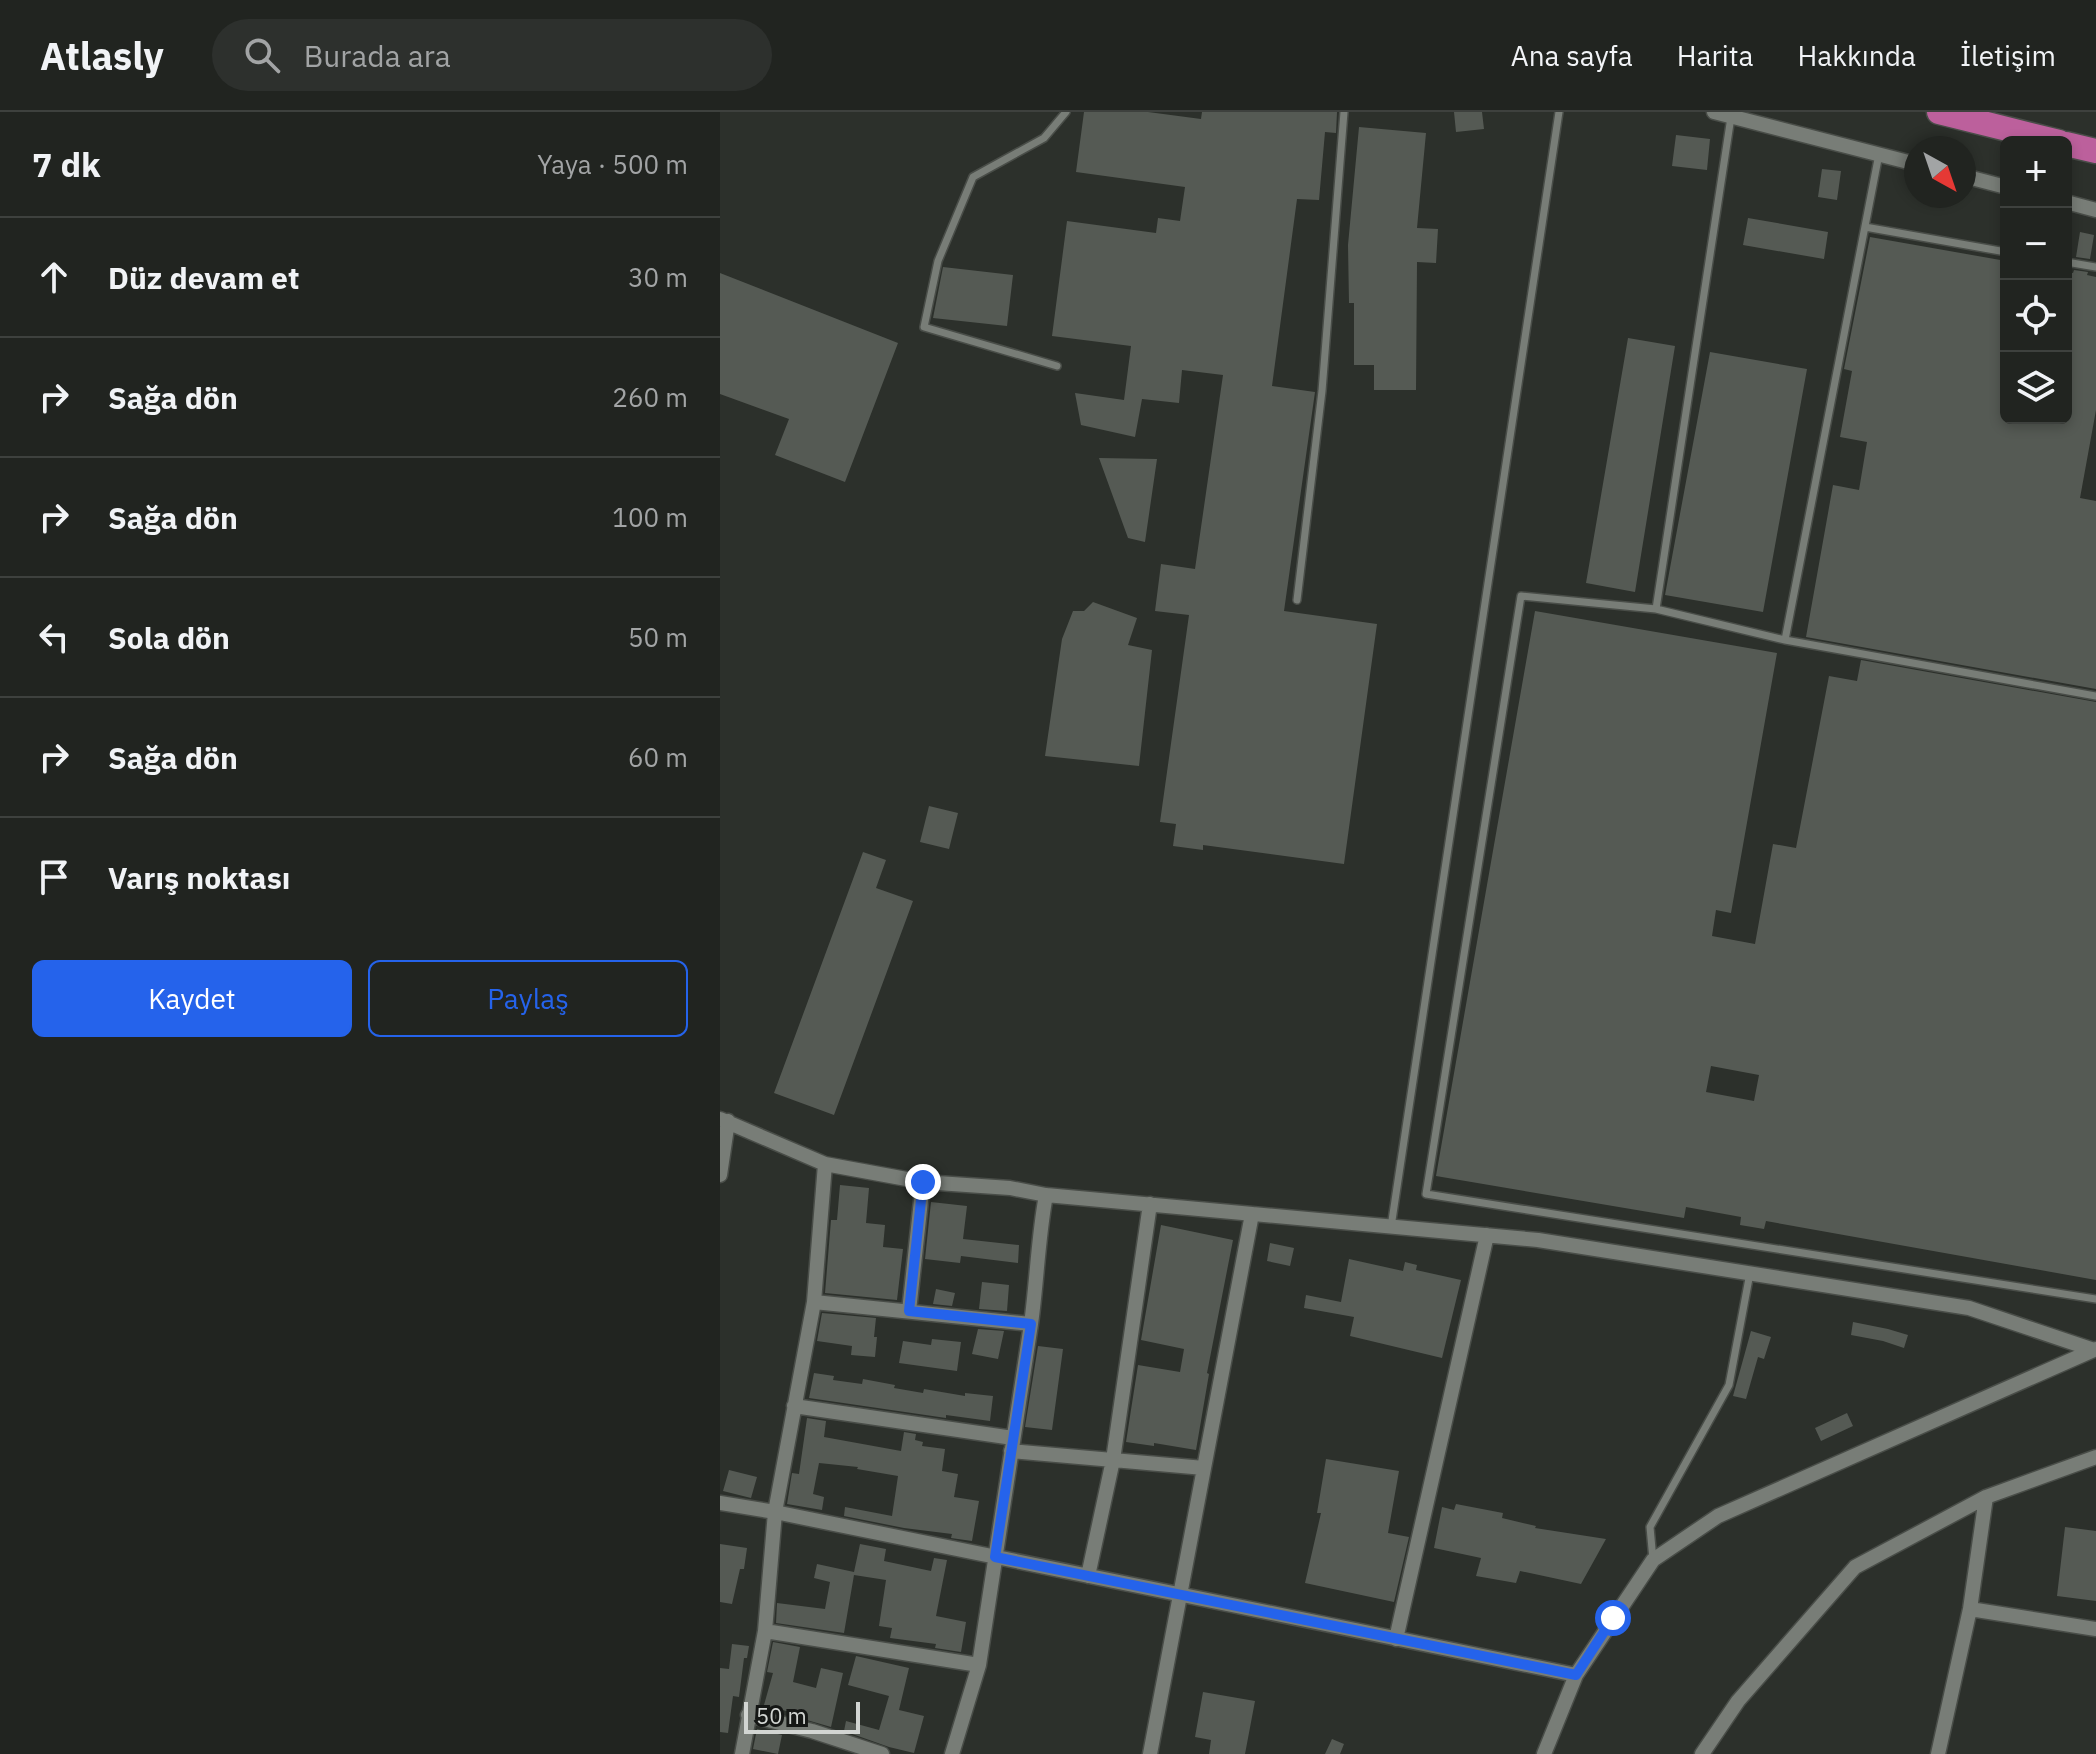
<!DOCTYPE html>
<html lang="tr">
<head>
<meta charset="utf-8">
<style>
  :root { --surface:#212420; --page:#2d302d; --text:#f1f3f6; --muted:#a2a4a5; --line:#3e413e; --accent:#2563eb }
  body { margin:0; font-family:"IBM Plex Sans",sans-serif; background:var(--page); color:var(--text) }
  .controls { position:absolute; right:24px; top:24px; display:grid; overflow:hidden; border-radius:12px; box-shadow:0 4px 12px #0003 }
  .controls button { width:72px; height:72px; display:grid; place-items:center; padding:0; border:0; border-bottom:2px solid var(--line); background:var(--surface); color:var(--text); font:40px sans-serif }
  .compass { position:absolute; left:1184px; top:24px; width:72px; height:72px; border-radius:50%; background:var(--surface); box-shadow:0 4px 12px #0003; rotate:140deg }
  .scale { position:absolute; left:24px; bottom:20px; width:116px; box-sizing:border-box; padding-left:8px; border:4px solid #d2d5d2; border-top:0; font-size:22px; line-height:28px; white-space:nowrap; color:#d2d5d2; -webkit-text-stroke:6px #151715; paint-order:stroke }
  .stop { position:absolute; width:24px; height:24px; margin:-18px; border:6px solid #2563eb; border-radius:50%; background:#fff }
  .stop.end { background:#2563eb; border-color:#fff; box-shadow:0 2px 8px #0008 }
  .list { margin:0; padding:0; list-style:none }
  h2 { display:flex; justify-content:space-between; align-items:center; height:104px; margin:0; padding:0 32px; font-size:34px }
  h2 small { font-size:26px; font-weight:400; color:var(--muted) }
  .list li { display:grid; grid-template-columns:52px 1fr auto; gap:24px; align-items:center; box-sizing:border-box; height:120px; padding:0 32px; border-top:2px solid var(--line) }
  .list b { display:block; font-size:30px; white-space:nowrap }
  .list em { font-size:26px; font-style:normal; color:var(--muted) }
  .actions { display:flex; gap:16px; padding:24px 32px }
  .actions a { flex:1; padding:18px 0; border:2px solid var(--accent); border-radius:12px; text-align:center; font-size:28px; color:var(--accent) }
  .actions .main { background:var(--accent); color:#fff }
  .icon { flex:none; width:44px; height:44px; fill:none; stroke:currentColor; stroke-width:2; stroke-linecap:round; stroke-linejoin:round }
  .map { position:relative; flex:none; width:1376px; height:1642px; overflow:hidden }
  header { display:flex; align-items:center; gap:48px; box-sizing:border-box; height:112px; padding:0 40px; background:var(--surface); border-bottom:2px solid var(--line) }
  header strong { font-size:38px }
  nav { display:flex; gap:44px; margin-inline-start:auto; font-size:28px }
  .search { width:560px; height:72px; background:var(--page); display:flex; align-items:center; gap:20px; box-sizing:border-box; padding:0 28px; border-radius:44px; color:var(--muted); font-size:30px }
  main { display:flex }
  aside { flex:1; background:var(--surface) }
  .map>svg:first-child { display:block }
</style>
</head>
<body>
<header>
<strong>Atlasly</strong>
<div class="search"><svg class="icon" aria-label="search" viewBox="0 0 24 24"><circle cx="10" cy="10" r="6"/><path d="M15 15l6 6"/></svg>Burada ara</div>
<nav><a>Ana sayfa</a><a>Harita</a><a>Hakkında</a><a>İletişim</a></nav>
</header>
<main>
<aside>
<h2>7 dk<small>Yaya · 500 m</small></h2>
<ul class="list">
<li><svg class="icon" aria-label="ahead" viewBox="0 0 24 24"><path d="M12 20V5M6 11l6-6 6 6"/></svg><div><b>Düz devam et</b></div><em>30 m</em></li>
<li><svg class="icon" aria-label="right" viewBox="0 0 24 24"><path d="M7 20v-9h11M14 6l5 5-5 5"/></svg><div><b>Sağa dön</b></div><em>260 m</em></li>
<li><svg class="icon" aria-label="right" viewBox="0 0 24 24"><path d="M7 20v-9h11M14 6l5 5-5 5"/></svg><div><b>Sağa dön</b></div><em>100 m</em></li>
<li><svg class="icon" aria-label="left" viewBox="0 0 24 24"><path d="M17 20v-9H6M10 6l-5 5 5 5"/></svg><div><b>Sola dön</b></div><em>50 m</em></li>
<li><svg class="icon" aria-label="right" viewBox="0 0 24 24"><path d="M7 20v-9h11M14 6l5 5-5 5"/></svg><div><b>Sağa dön</b></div><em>60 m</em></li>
<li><svg class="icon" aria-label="arrive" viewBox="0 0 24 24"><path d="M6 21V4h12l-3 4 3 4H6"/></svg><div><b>Varış noktası</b></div></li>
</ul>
<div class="actions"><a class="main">Kaydet</a><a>Paylaş</a></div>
</aside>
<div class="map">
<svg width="1376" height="1642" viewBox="0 0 1376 1642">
  <rect width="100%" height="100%" fill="#2c302b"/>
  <path fill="#555a54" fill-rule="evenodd" d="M364,0H428L481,7L482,0H617L616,21L605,20L599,88L577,87L552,274L595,280L564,499L657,512L624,752L483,733V738L453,734L456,712L440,710L469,503L435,499L441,452L475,457L503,263L462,258L459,291L422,287L415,325L361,313L355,281L404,288L411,234L332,224L347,109L436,121L438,106L460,109L465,75L356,60Z
    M734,0H762L764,17L736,20Z
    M639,15L706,21L697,116L718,117L716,151L697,150L696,278H654V253H634V191H629L628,133Z
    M956,23L990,27L987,58L952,54Z
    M1102,57L1121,59L1117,88L1098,85Z
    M1028,106L1108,120L1104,147L1023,133Z
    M1360,120L1374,123L1370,147L1356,145Z
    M1150,125L1286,149V306H1346V160L1353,161L1354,158L1368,160L1367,163L1376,165V298L1360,386L1376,389V577L1086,525L1113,373L1139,378L1147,330L1120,325L1132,259L1124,257Z
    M223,155L293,163L287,214L213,206Z
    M0,161L178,231L125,370L55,343L69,307L0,282Z
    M908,226L955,234L915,480L866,471Z
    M990,240L1087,257L1043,500L945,483Z
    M379,346L437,347L425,430L408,426Z
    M373,490L417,506L408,533L432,538L419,654L325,644L342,527L353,499H364Z
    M815,499L1057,541L1011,801L996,798L992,824L1035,832L1053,732L1076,736L1109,564L1137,569L1141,548L1376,590V1168L1046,1109L1044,1117L1020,1113L1021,1105L966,1095L964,1106L716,1064ZM991,954L1039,963L1034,989L986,980Z
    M209,694L238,701L229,737L200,730Z
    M143,740L166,748L156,776L193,789L114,1003L54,981Z
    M120,1073L149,1076L146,1111L165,1113L163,1135L183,1137L177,1188L105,1181L111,1108H117Z
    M211,1090L247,1094L243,1127L299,1133L298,1151L241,1144L240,1151L205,1147Z
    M441,1113L513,1128L487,1261L489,1262L476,1338L434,1331V1334L406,1330L418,1253L460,1260L464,1237L421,1228Z
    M550,1131L574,1136L570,1154L547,1149Z
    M629,1147L683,1159L685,1150L697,1153L696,1158L741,1168L722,1246L630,1224L634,1205L584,1196L586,1183L621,1190Z
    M262,1170L289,1173L287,1199L259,1197Z
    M216,1177L235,1181L232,1194L213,1192Z
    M102,1201L156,1206L154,1225H157L155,1245L131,1243L132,1234L97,1229Z
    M1133,1210L1168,1217L1188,1223L1184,1236L1163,1229L1131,1223Z
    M258,1217L284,1219L278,1247L252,1242Z
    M1031,1219L1051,1225L1044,1247L1038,1245L1026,1287L1013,1284Z
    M212,1227L241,1230L237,1259L179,1251L183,1229L211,1233Z
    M318,1234L343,1237L332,1318L305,1315Z
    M94,1261L114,1264L113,1268L142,1272L143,1267L175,1273L174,1276L203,1281L204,1277L245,1284V1281L273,1284L270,1309L226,1303V1306L89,1286Z
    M1127,1301L1133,1314L1101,1329L1095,1316Z
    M87,1306L106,1309L104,1325L181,1339L184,1320L196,1322L195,1328L203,1330L202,1334L225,1337L222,1359L238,1362L234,1385L259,1389L252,1429L231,1426L232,1422L184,1416L124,1404L125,1395L172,1404L178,1364L137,1357L138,1355L99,1351L93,1382L104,1385L102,1398L67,1392L72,1361L79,1362Z
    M606,1347L679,1359L668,1421L689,1425L674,1490L585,1471L601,1401H597Z
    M9,1358L37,1365L31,1386L3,1379Z
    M736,1392L783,1401L782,1406L816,1414L815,1416L886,1427L861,1472L800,1459L796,1471L756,1464L761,1446L714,1436L722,1395L734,1398Z
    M1345,1415L1376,1419V1489L1337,1484Z
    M0,1432L27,1436L24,1457H20L12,1492L0,1490Z
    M140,1432L166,1437L164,1449L211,1459L214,1446L227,1448L216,1504L246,1510L241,1540L215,1536L216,1532L170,1526L172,1516L159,1514L166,1468L134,1463L124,1521L56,1511L57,1491L105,1497L110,1470L94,1466L97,1452L134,1460Z
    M53,1530L80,1535L73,1570L96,1576L101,1556L123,1561L111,1615L80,1606L81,1603L44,1593L53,1561L47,1560Z
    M12,1532L29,1534L27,1546H24L19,1585L13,1584L8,1621L0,1620V1556L9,1557Z
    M136,1544L189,1556L179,1598L204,1604L194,1641L169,1635L124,1619L126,1609L159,1618L169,1584L128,1573Z
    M483,1580L535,1589L525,1642H489L491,1628L475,1625Z
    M37,1617L62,1623L58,1642L33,1637Z
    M612,1627L624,1632L620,1642H605Z"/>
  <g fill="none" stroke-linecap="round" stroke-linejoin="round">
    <g stroke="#494d48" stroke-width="10">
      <path id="service" d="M1145,115L1286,140
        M1346,150L1376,155
        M337,254L204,215L218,149L253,65L324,26L346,0
        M577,488L602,279L624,0
        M936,497L1011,5
        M1065,528L1159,42
        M1376,584L1065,528L936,497L801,484L706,1082L1376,1187
        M671,1115L839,0
        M933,1448L930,1415L1009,1273L1030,1161"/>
    </g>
    <g stroke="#494d48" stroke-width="17">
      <path id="minor" d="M994,0L1196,52
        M1244,64L1286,75
        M1346,90L1376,98
        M0,1007L105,1052L203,1070L290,1076L326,1083L818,1128L1249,1196L1374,1238
        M0,1063L8,1009
        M94,1190L311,1212
        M189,1199L203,1070
        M74,1294L293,1326
        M291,1339L484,1356
        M0,1391L55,1400L856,1563
        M368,1464L393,1348L430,1092
        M1250,1497L1376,1517
        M45,1519L259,1553
        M676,1527L767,1123
        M28,1603L92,1619L162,1642
        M22,1642L45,1519L55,1400L94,1190L105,1052
        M232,1642L259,1553L311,1212C317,1169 318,1125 326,1083
        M430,1642L532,1102
        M824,1642L856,1563L933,1448L998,1404L1376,1237
        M982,1642L1018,1589L1135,1455L1266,1385L1376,1345
        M1218,1642L1250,1497L1266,1385"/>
    </g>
    <g stroke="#494d48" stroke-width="27">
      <path id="trunk" d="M1219,0L1339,30
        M1346,32L1376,39"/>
    </g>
    <use href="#service" stroke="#787d77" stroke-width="7"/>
    <use href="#minor" stroke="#787d77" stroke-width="14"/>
    <use href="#trunk" stroke="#bc609c" stroke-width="24"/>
  </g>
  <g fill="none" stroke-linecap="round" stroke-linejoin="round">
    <path stroke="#2563eb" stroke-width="10" d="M203,1070L189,1199L311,1212L275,1445L856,1563L893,1506"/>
  </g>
</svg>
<div class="controls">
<button>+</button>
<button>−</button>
<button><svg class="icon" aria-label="locate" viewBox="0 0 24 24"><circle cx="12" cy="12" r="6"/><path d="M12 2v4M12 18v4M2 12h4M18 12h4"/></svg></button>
<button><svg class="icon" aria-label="layers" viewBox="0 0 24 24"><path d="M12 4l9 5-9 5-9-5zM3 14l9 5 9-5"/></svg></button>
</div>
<svg class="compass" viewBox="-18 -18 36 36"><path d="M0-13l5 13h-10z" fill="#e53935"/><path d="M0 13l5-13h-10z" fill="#a2a4a5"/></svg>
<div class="scale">50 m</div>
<div class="stop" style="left:893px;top:1506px"></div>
<div class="stop end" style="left:203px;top:1070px"></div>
</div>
</main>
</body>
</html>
